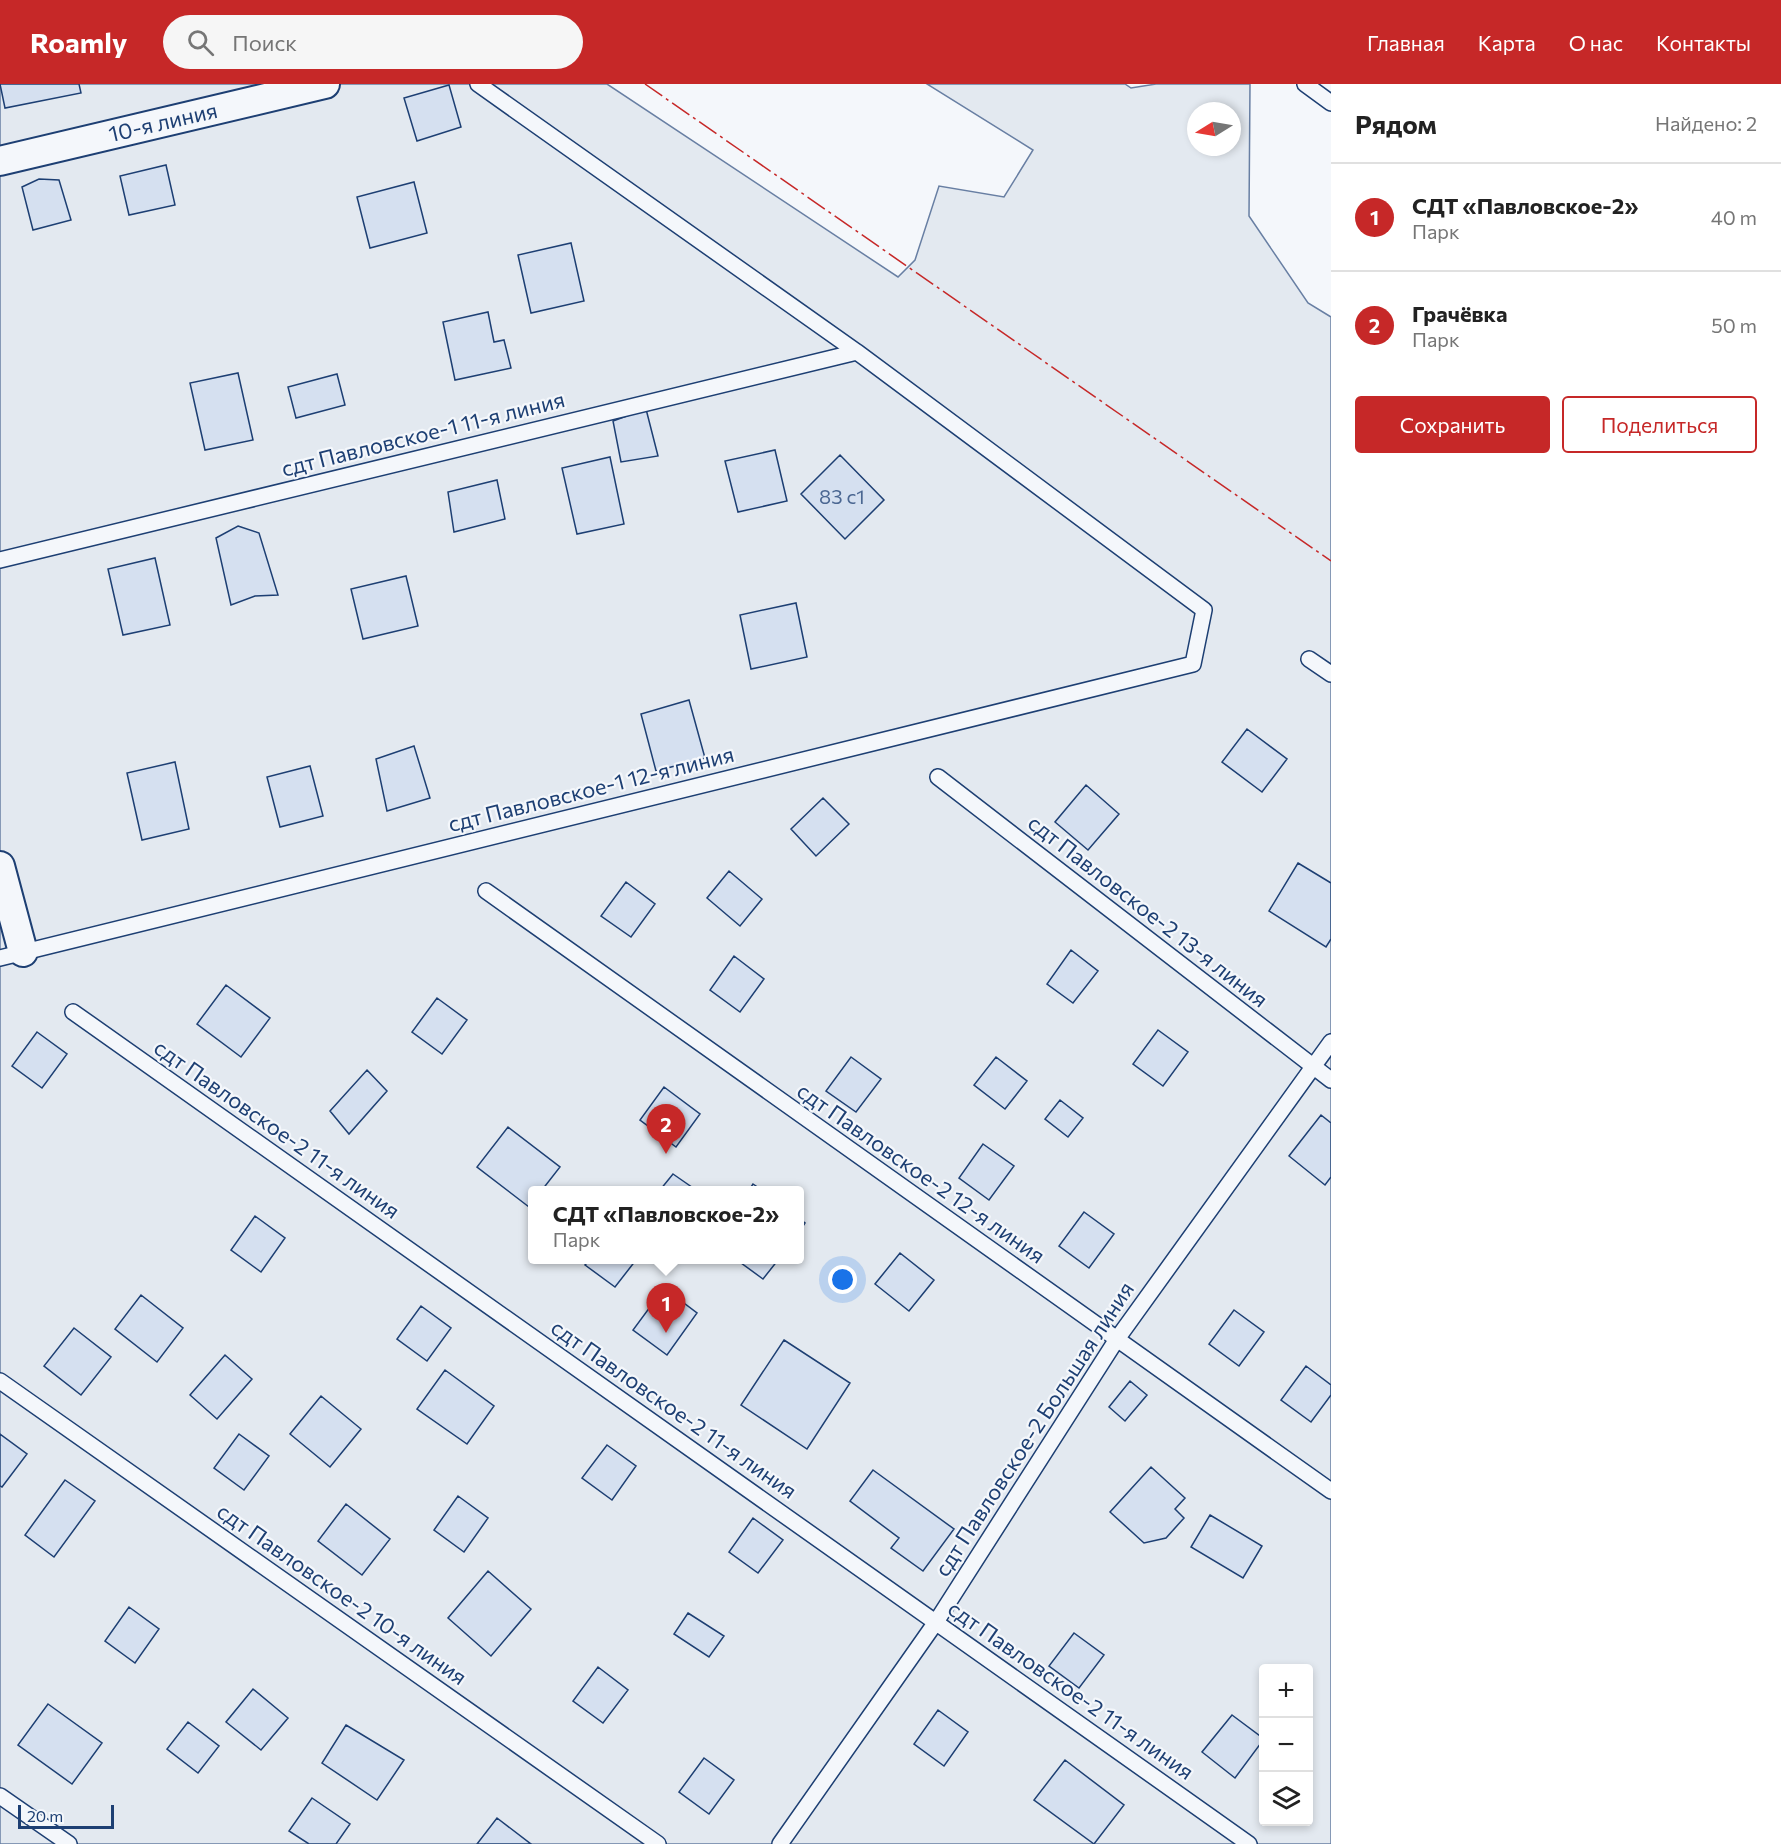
<!DOCTYPE html>
<html lang="ru">
<head>
<meta charset="utf-8">
<style>
  :root { --surface:#fff; --page:#f6f6f6; --text:#222; --muted:#767676; --line:#e0e0e0; --accent:#c62828 }
  body { margin:0; font-family:Commissioner,sans-serif; background:var(--page); color:var(--text) }
  .controls { position:absolute; right:18px; bottom:18px; display:grid; overflow:hidden; border-radius:6px; box-shadow:0 3px 9px #0003 }
  .controls button { width:54px; height:54px; display:grid; place-items:center; padding:0; border:0; border-bottom:2px solid var(--line); background:var(--surface); color:var(--text); font:30px sans-serif }
  .compass { position:absolute; left:1187px; top:18px; width:54px; height:54px; border-radius:50%; background:var(--surface); box-shadow:0 3px 9px #0003; rotate:259deg }
  .scale { position:absolute; left:18px; bottom:15px; width:96px; box-sizing:border-box; padding-left:6px; border:3px solid #1d3f73; border-top:0; font-size:16px; line-height:21px; white-space:nowrap; color:#1d3f73; -webkit-text-stroke:4px #f4f7fb; paint-order:stroke }
  .you { position:absolute; left:843px; top:1196px; width:21px; height:21px; margin:-15px; border:4px solid #fff; border-radius:50%; background:#1a73e8; box-shadow:0 0 0 9px #1a73e833 }
  .badge { display:grid; place-items:center; width:39px; height:39px; border-radius:50%; background:var(--accent); color:#fff; font-size:20px; font-weight:700 }
  .pin { position:absolute; translate:-50% -50px; filter:drop-shadow(0 2px 3px #0008) }
  .pin::after { content:''; position:absolute; top:32px; width:21px; height:18px; background:inherit; clip-path:polygon(0 0,100% 0,50% 100%) }
  .popup { position:absolute; left:528px; top:1102px; width:276px; height:78px; box-sizing:border-box; display:grid; place-content:center; border-radius:6px; background:var(--surface); filter:drop-shadow(0 2px 4px #0005); font-size:20px; white-space:nowrap; color:var(--muted) }
  .popup b { font-size:22px; color:var(--text) }
  .popup::after { content:''; position:absolute; left:50%; top:100%; margin-left:-12px; border:12px solid transparent; border-top-color:var(--surface) }
  .list { margin:0; padding:0; list-style:none }
  h2 { display:flex; justify-content:space-between; align-items:center; height:78px; margin:0; padding:0 24px; font-size:26px }
  h2 small { font-size:20px; font-weight:400; color:var(--muted) }
  .list li { display:grid; grid-template-columns:39px 1fr auto; gap:18px; align-items:center; box-sizing:border-box; height:108px; padding:0 24px; border-top:2px solid var(--line) }
  .list b { display:block; font-size:22px; white-space:nowrap }
  .list p { margin:0; font-size:20px; white-space:nowrap; color:var(--muted) }
  .list em { font-size:20px; font-style:normal; color:var(--muted) }
  .actions { display:flex; gap:12px; padding:18px 24px }
  .actions a { flex:1; padding:14px 0; border:2px solid var(--accent); border-radius:6px; text-align:center; font-size:21px; color:var(--accent) }
  .actions .main { background:var(--accent); color:#fff }
  .icon { flex:none; width:33px; height:33px; fill:none; stroke:currentColor; stroke-width:2; stroke-linecap:round; stroke-linejoin:round }
  .map { position:relative; flex:none; width:1331px; height:1760px; overflow:hidden }
  header { display:flex; align-items:center; gap:36px; box-sizing:border-box; height:84px; padding:0 30px; background:var(--accent); color:#fff }
  header strong { font-size:28px }
  nav { display:flex; gap:33px; margin-inline-start:auto; font-size:21px }
  .search { width:420px; height:54px; background:var(--page); display:flex; align-items:center; gap:15px; box-sizing:border-box; padding:0 21px; border-radius:33px; color:var(--muted); font-size:22px }
  main { display:flex }
  aside { flex:1; background:var(--surface) }
  .map>svg:first-child { display:block }
</style>
</head>
<body>
<header>
<strong>Roamly</strong>
<div class="search"><svg class="icon" aria-label="search" viewBox="0 0 24 24"><circle cx="10" cy="10" r="6"/><path d="M15 15l6 6"/></svg>Поиск</div>
<nav><a>Главная</a><a>Карта</a><a>О нас</a><a>Контакты</a></nav>
</header>
<main>
<div class="map">
<svg width="1331" height="1760" viewBox="0 0 1331 1760">
  <rect width="100%" height="100%" fill="#f4f7fb"/>
  <path fill="#e3e9f0" stroke="#687fa3" stroke-width="1.5" fill-rule="evenodd" d="M0,0H607L898,193L915,176L939,102L1004,113L1033,66L927,0H1125L1131,4L1156,0H1250L1249,132L1308,219L1331,233V1760H0ZM1196,27H1232V63H1196ZM532,1106H800V1176H532ZM1264,1584H1308V1738H1264Z"/>
  <path fill="#d5e0f0" stroke="#1d3f73" stroke-width="1.5" d="M0,0H79L81,9L5,24Z
    M449,1L461,43L417,57L404,14Z
    M166,81L175,121L129,131L120,92Z
    M39,95L59,96L71,136L33,146L22,103Z
    M414,98L427,149L370,164L357,113Z
    M571,159L584,217L531,229L518,171Z
    M488,228L494,258L504,256L511,284L455,296L443,238Z
    M238,289L253,356L205,366L190,299Z
    M337,290L345,321L296,334L288,303Z
    M646,325L658,372L621,378L613,337Z
    M775,366L787,417L738,428L725,377Z
    M840,371L884,416L845,455L801,410Z
    M610,373L624,440L577,450L562,384Z
    M497,396L505,435L454,448L448,408Z
    M238,442L259,449L278,511L255,512L231,521L216,454Z
    M155,474L170,541L123,551L108,485Z
    M406,492L418,542L363,555L351,505Z
    M796,519L807,573L751,585L740,531Z
    M689,616L705,674L656,687L641,630Z
    M1247,645L1287,675L1262,708L1222,678Z
    M414,662L430,714L387,727L376,675Z
    M175,678L189,745L142,756L127,689Z
    M310,682L323,732L280,743L267,693Z
    M1086,701L1119,730L1088,766L1055,738Z
    M823,714L849,740L816,772L791,745Z
    M1298,779L1331,799V855L1326,863L1269,827Z
    M729,787L762,815L740,842L707,814Z
    M626,798L655,820L631,853L601,832Z
    M1071,866L1098,887L1073,919L1047,900Z
    M734,872L764,895L740,928L710,906Z
    M226,901L270,934L241,973L197,940Z
    M437,914L467,936L442,970L412,948Z
    M1158,946L1188,968L1163,1002L1133,980Z
    M37,948L67,970L42,1004L12,982Z
    M851,973L881,995L856,1028L826,1007Z
    M996,973L1027,997L1005,1025L974,1001Z
    M367,986L387,1007L349,1050L330,1027Z
    M664,1003L700,1030L676,1063L640,1036Z
    M1060,1016L1083,1034L1068,1053L1045,1035Z
    M1321,1031L1331,1039V1093L1325,1101L1289,1072Z
    M508,1043L560,1083L542,1106H532V1118L529,1123L477,1083Z
    M983,1060L1014,1082L989,1116L959,1094Z
    M673,1090L696,1106H660Z
    M753,1100L762,1106H749Z
    M1084,1128L1114,1150L1089,1184L1059,1162Z
    M255,1132L285,1154L261,1188L231,1166Z
    M800,1135L805,1139L800,1147Z
    M900,1169L934,1196L909,1227L875,1200Z
    M590,1176H636L615,1203L585,1181Z
    M737,1176H778L763,1195Z
    M664,1204L697,1229L667,1271L633,1246Z
    M141,1211L183,1244L157,1278L115,1245Z
    M421,1222L451,1244L427,1277L397,1255Z
    M1234,1226L1264,1248L1239,1282L1209,1260Z
    M74,1244L111,1273L81,1311L44,1282Z
    M784,1256L850,1299L807,1365L741,1321Z
    M225,1271L252,1295L217,1335L190,1311Z
    M1306,1282L1331,1301V1311L1311,1338L1281,1316Z
    M445,1286L494,1322L467,1360L417,1325Z
    M1130,1297L1147,1311L1125,1337L1109,1323Z
    M321,1312L361,1345L330,1383L290,1350Z
    M0,1350L27,1370L2,1403L0,1402Z
    M239,1350L269,1372L244,1406L214,1384Z
    M607,1361L636,1382L612,1416L582,1394Z
    M1151,1383L1185,1414L1175,1425L1184,1434L1166,1454L1144,1459L1110,1428Z
    M873,1386L954,1445L923,1487L891,1464L899,1454L850,1417Z
    M65,1396L95,1417L54,1473L25,1451Z
    M458,1412L488,1434L464,1468L434,1446Z
    M346,1420L390,1455L362,1491L318,1457Z
    M1210,1431L1262,1462L1243,1494L1191,1463Z
    M753,1434L783,1456L758,1489L729,1468Z
    M488,1487L531,1525L491,1572L448,1534Z
    M129,1523L159,1545L135,1579L105,1557Z
    M688,1529L724,1552L709,1573L674,1550Z
    M1074,1549L1104,1571L1079,1604L1049,1582Z
    M598,1583L628,1606L603,1639L573,1617Z
    M253,1605L288,1634L261,1666L226,1638Z
    M48,1620L102,1659L72,1700L18,1661Z
    M938,1626L968,1648L944,1682L914,1660Z
    M1232,1631L1264,1655L1235,1694L1202,1668Z
    M188,1638L219,1662L198,1689L167,1665Z
    M346,1641L404,1676L377,1716L322,1679Z
    M704,1674L734,1696L709,1730L679,1708Z
    M1065,1676L1124,1721L1094,1760L1034,1716Z
    M312,1714L350,1740L336,1760H309L289,1747Z
    M497,1734L531,1760H477Z"/>
  <g fill="none" stroke-linecap="round" stroke-linejoin="round">
    <g stroke="#1d3f73" stroke-width="18">
      <path id="lane" d="M1305,0L1331,19
        M0,476L857,268
        M1309,575L1331,590
        M938,693L1331,996
        M486,807L1331,1407
        M0,874L1193,580L1204,526L857,268L478,0
        M73,928L1249,1760
        M0,1297L658,1760
        M0,1712L69,1760
        M780,1760L936,1538L1117,1255L1331,958"/>
    </g>
    <g stroke="#1d3f73" stroke-width="32">
      <path id="street" d="M0,77L325,0
        M0,782L23,868"/>
    </g>
    <use href="#lane" stroke="#f4f7fb" stroke-width="15"/>
    <use href="#street" stroke="#f4f7fb" stroke-width="28"/>
    <path stroke="#c62828" stroke-width="1.5" stroke-dasharray="21 4.5 3 4.5" stroke-linecap="butt" d="M645,0L1331,477"/>
  </g>
  <g text-anchor="middle" stroke-width="4.5" stroke-linejoin="round" paint-order="stroke">
    <g font-size="20" fill="#4b6792">
      <text x="842" y="420">83 с1</text>
    </g>
    <g font-size="22" fill="#1d3f73" stroke="#f4f7fb">
      <text transform="translate(163 38) rotate(-13)" y="8">10-я линия</text>
      <text transform="translate(423 350) rotate(-14)" y="8">сдт Павловское-1 11-я линия</text>
      <text transform="translate(591 705) rotate(-14)" y="8">сдт Павловское-1 12-я линия</text>
      <text transform="translate(1148 827) rotate(38)" y="8">сдт Павловское-2 13-я линия</text>
      <text transform="translate(277 1045) rotate(35)" y="8">сдт Павловское-2 11-я линия</text>
      <text transform="translate(921 1089) rotate(35)" y="8">сдт Павловское-2 12-я линия</text>
      <text transform="translate(674 1325) rotate(35)" y="8">сдт Павловское-2 11-я линия</text>
      <text transform="translate(1034 1345) rotate(-57)" y="8">сдт Павловское-2 Большая линия</text>
      <text transform="translate(342 1510) rotate(35)" y="8">сдт Павловское-2 10-я линия</text>
      <text transform="translate(1071 1606) rotate(35)" y="8">сдт Павловское-2 11-я линия</text>
    </g>
  </g>
</svg>
<div class="controls">
<button>+</button>
<button>−</button>
<button><svg class="icon" aria-label="layers" viewBox="0 0 24 24"><path d="M12 4l9 5-9 5-9-5zM3 14l9 5 9-5"/></svg></button>
</div>
<svg class="compass" viewBox="-18 -18 36 36"><path d="M0-13l5 13h-10z" fill="#e53935"/><path d="M0 13l5-13h-10z" fill="#767676"/></svg>
<div class="scale">20 m</div>
<div class="you"></div>
<div class="pin badge" style="left:666px;top:1249px">1</div>
<div class="popup"><b>СДТ «Павловское-2»</b>Парк</div>
<div class="pin badge" style="left:666px;top:1070px">2</div>
</div>
<aside>
<h2>Рядом<small>Найдено: 2</small></h2>
<ul class="list">
<li><span class="badge">1</span><div><b>СДТ «Павловское-2»</b><p>Парк</p></div><em>40 m</em></li>
<li><span class="badge">2</span><div><b>Грачёвка</b><p>Парк</p></div><em>50 m</em></li>
</ul>
<div class="actions"><a class="main">Сохранить</a><a>Поделиться</a></div>
</aside>
</main>
</body>
</html>
